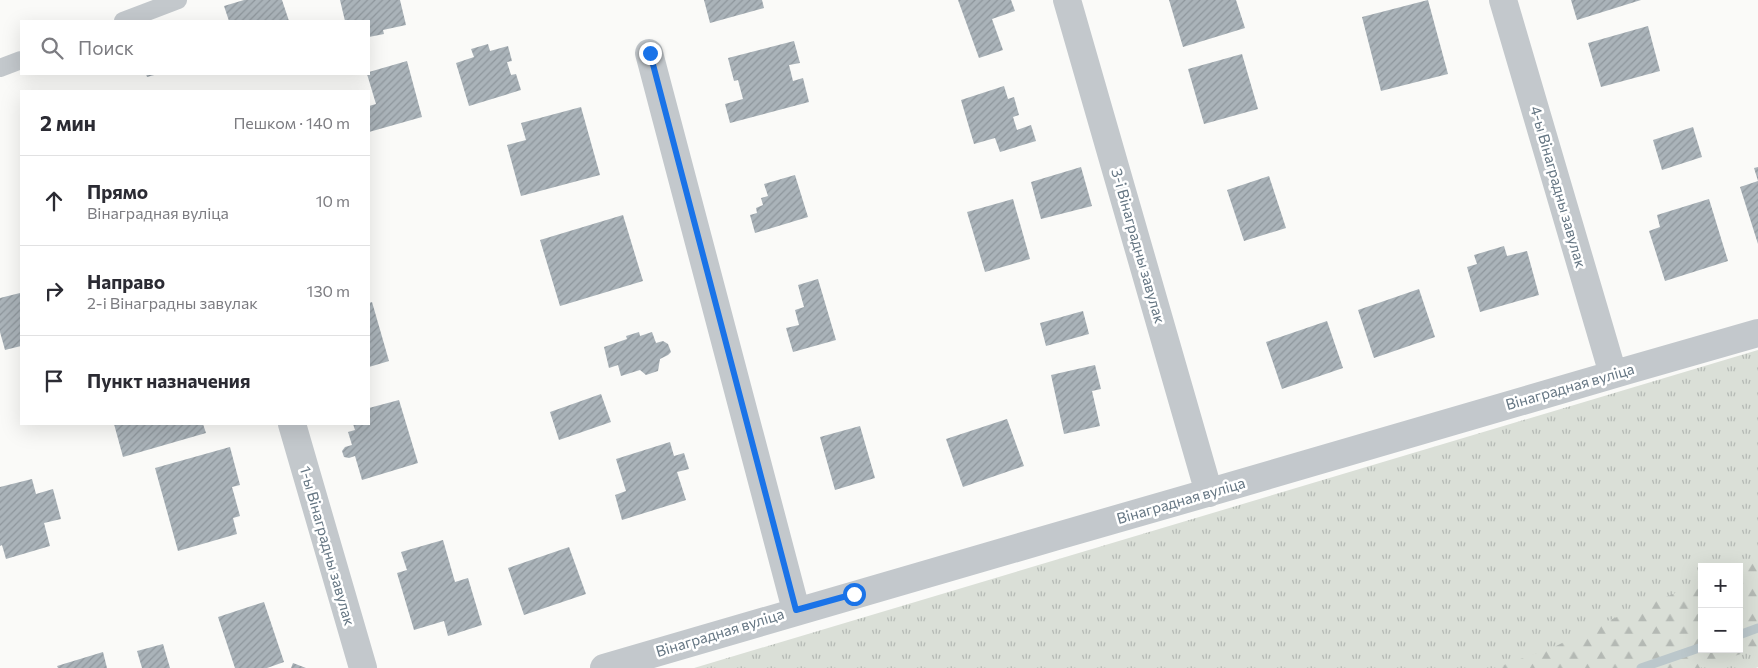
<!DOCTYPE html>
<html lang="ru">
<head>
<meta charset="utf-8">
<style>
  :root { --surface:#fff; --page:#f2f2f3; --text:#2b2b33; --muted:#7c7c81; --line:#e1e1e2 }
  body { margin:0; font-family:Commissioner,sans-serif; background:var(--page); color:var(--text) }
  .controls { position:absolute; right:15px; bottom:15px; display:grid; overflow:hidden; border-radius:0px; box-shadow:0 5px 20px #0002 }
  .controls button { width:45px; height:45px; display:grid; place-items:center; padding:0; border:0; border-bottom:1px solid var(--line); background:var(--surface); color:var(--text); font:25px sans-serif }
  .stop { position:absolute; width:15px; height:15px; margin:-11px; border:4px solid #1a73e8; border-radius:50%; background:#fff }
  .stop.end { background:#1a73e8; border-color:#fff; box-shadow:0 1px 5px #0008 }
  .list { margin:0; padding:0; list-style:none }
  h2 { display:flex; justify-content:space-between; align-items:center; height:65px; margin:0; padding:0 20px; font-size:21px }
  h2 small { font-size:16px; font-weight:400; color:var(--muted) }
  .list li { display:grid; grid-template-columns:32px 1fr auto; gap:15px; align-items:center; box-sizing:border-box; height:90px; padding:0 20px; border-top:1px solid var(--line) }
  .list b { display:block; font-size:19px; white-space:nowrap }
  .list p { margin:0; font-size:16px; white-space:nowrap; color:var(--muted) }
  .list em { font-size:16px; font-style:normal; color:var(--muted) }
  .icon { flex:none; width:28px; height:28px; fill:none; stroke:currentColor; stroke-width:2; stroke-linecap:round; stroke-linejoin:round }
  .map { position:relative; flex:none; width:1758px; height:668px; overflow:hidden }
  .search { position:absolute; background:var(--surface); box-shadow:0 5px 20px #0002; left:20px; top:20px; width:350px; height:55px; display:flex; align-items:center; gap:12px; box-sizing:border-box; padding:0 18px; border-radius:0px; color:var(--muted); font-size:19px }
  .panel { position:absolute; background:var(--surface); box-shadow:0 5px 20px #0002; left:20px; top:90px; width:350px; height:335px; border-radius:0px }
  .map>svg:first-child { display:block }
</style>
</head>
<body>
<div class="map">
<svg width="1758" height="668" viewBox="0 0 1758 668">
  <defs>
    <pattern id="grass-tufts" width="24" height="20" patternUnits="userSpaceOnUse" patternTransform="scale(1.25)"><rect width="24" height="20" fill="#dadfd7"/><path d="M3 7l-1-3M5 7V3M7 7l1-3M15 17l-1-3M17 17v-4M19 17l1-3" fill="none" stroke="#b4b9b4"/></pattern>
    <pattern id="forest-firs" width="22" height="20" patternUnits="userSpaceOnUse" patternTransform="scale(1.25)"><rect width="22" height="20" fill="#dadfd7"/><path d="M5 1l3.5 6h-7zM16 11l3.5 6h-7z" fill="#b4b9b4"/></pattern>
    <pattern id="building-hatch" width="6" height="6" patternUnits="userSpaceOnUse" patternTransform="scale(1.25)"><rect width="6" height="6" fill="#aab3b9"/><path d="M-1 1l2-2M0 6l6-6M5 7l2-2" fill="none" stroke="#8e969c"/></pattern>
  </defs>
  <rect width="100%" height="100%" fill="#fafaf8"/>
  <path fill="url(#grass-tufts)" fill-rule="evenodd" d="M1758,350V667L1756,668H694ZM1702,567H1739V649H1702Z"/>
  <path fill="url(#forest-firs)" d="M1758,561V648L1700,668H1495L1554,647L1605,622L1702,582V649H1739V568Z"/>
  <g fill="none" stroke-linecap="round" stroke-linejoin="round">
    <path stroke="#bbc7cb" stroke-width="9" d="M1739,635L1758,628
      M1641,668L1702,647"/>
  </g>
  <path fill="url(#building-hatch)" d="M244,0H282L289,21H229L224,6Z
    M340,0H400L406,25L383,30L384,34L369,37V21H345Z
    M704,0H762L764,8L710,23Z
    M958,0H1011L1015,11L992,19L1003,50L979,58Z
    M1169,0H1236L1245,28L1183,47Z
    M1428,0L1448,74L1381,91L1362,17Z
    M1571,0H1641L1577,20Z
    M1648,26L1660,71L1601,87L1588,43Z
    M794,41L800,63L789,65L793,81L803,78L809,102L730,123L725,104L743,99L738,80L734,81L728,58Z
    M488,44L490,51L508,46L512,61L507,62L511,75L516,74L521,90L469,106L456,63L474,57L471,49Z
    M1242,54L1258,109L1204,124L1188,69Z
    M407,61L422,117L369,132V106L376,104L367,74L369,72Z
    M146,74H158L147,77Z
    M1004,86L1008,99L1014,97L1019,115L1013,117L1017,130L1031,125L1036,141L1000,152L995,138L974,144L961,100Z
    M581,107L600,175L521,196L507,145L526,140L521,123Z
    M1693,127L1702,157L1662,170L1653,140Z
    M1081,167L1092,206L1041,219L1031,182Z
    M1758,167V244L1740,187L1758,181L1754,168Z
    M795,175L808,217L755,233L750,215L757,213L756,208L763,205L761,198L768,196L764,184Z
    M1269,176L1286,228L1244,241L1227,190Z
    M1013,199L1030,259L985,272L967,212Z
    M1709,199L1728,261L1665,281L1649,231L1660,227L1657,215Z
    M623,215L643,281L560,306L540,240Z
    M1504,246L1507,256L1527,251L1539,295L1480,312L1467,267L1477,264L1474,255Z
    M818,279L836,340L793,352L786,328L799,325L795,310L804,307L798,285Z
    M1419,289L1435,337L1374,358L1358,310Z
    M20,293L21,346L5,350L0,332V298Z
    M372,302L389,361L369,367V303Z
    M1083,311L1089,334L1046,346L1040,323Z
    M1327,321L1343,368L1282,389L1266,342Z
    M639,332L640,336L652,332L656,343L663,341L668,344L671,352L668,355L660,359L658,371L646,375L640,370L621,376L618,365L609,368L604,347L627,339L626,336Z
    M1095,365L1101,389L1092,391L1100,426L1064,434L1051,375Z
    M601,394L611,422L559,440L550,412Z
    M399,400L418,463L362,480L355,456L349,458L344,457L342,451L345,447L352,445L348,432L355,430L353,424H369V408Z
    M1007,419L1024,466L963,487L946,439Z
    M114,424H203L206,433L123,457Z
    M860,426L875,478L835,490L820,437Z
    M670,442L674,456L684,453L689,469L677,472L686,500L622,520L615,495L626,491L616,459Z
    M230,447L240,485L232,487L240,516L233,518L237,534L178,551L155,468Z
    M32,479L36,494L53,489L61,519L44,523L50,546L6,559L2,545L0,546V487Z
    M443,540L455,582L468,578L482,625L448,636L444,621L414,630L397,573L407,570L401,552Z
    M569,547L586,594L524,615L508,568Z
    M264,602L284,662L267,668H235L218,617Z
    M163,644L170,668H142L137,651Z
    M103,652L107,668H58L57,666Z
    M293,663L306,668H291Z"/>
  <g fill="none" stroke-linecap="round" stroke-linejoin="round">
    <path stroke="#c3c8cc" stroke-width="18" d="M123,21L178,0
      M0,68L21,60"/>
    <path stroke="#c3c8cc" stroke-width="28" d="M1067,0L1209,493
      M1503,0L1613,374
      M649,53L796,610
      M292,424L363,668
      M604,668C805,608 1006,551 1207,493C1391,440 1574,385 1758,333"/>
  </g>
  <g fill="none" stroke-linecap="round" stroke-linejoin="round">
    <path stroke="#1a73e8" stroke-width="6" d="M650,53L796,610L854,594"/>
  </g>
  <g text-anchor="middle" stroke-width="5" stroke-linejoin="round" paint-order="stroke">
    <g font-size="15" fill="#657683" stroke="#fff">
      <text transform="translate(1558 187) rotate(74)" y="5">4-ы Вінаградны завулак</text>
      <text transform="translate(1138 246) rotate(74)" y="5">3-і Вінаградны завулак</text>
      <text transform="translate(1570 387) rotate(-16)" y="5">Вінаградная вуліца</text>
      <text transform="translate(1181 501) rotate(-16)" y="5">Вінаградная вуліца</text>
      <text transform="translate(327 546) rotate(74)" y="5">1-ы Вінаградны завулак</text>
      <text transform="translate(720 633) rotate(-17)" y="5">Вінаградная вуліца</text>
    </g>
  </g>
</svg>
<div class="controls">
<button>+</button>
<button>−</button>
</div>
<div class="stop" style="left:854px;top:594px"></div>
<div class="stop end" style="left:650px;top:53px"></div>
<div class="search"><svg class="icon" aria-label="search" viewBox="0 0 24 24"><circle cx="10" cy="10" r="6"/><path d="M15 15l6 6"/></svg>Поиск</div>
<section class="panel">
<h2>2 мин<small>Пешком · 140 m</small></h2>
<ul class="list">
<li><svg class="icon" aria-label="ahead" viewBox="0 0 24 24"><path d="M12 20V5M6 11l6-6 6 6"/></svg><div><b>Прямо</b><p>Вінаградная вуліца</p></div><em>10 m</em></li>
<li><svg class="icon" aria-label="right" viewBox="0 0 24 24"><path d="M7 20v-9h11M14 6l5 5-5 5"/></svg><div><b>Направо</b><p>2-і Вінаградны завулак</p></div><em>130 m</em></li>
<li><svg class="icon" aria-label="arrive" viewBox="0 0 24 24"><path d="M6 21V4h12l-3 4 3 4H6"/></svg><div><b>Пункт назначения</b></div></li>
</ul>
</section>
</div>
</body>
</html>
